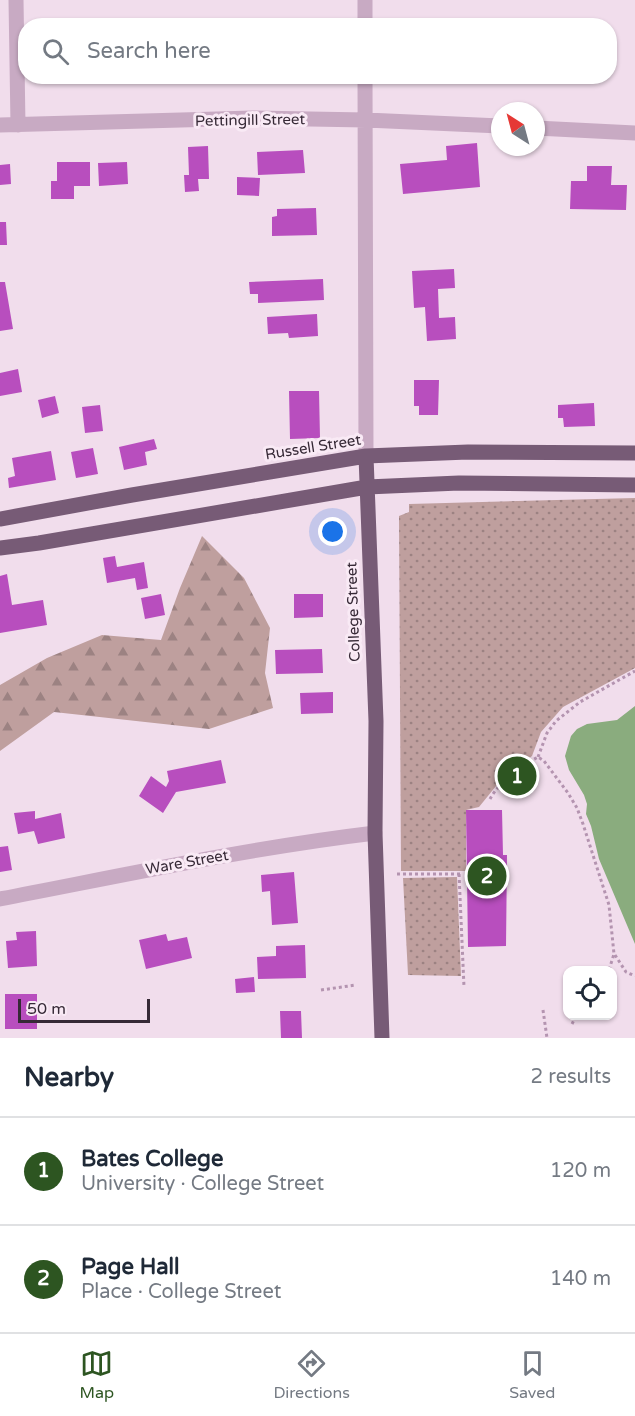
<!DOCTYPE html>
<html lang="en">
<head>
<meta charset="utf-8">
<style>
  :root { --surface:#fff; --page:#f2f2f3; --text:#1f2937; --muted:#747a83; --line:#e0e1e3; --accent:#2d5521 }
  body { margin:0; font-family:"Varela Round",sans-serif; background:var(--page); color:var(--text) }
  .controls { position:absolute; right:18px; bottom:18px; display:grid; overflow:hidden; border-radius:12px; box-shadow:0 2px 4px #0004 }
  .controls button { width:54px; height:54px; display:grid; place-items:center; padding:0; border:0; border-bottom:2px solid var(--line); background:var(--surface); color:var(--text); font:30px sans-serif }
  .compass { position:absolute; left:491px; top:102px; width:54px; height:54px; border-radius:50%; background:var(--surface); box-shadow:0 2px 4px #0004; rotate:324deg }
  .scale { position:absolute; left:18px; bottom:15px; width:132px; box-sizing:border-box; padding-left:6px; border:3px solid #362936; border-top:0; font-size:16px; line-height:21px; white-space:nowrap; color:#362936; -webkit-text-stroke:4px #f9eaf5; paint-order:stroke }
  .you { position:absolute; left:333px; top:532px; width:21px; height:21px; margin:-15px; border:4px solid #fff; border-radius:50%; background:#1a73e8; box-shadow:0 0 0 9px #1a73e833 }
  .badge { display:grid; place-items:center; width:39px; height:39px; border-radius:50%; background:var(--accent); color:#fff; font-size:20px; font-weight:700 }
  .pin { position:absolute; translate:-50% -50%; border:3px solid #fff; box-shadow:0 2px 6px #0006 }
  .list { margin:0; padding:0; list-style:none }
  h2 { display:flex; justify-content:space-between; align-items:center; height:78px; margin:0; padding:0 24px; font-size:26px }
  h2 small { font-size:20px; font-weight:400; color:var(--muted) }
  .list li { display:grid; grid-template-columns:39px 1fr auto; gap:18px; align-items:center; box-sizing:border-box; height:108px; padding:0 24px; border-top:2px solid var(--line) }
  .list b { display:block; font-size:22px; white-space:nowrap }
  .list p { margin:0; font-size:20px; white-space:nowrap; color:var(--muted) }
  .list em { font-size:20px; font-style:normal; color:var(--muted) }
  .icon { flex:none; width:33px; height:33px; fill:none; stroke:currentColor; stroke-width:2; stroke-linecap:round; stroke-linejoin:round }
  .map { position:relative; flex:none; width:635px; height:1038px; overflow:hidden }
  .search { position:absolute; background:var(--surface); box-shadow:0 2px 4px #0004; left:18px; right:18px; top:18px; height:66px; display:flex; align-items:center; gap:15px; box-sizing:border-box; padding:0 21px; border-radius:24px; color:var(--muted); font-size:22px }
  .sheet { height:294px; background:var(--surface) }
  nav { display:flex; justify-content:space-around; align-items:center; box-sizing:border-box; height:84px; border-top:2px solid var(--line); background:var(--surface); font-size:16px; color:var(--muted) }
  nav a { display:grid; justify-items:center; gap:3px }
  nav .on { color:var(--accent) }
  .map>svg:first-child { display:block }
</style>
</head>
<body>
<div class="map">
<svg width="635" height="1038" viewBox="0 0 635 1038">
  <defs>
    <pattern id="grass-dots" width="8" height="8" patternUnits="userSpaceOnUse" patternTransform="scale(1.5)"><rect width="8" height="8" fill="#bf9f9e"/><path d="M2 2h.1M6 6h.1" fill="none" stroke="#9c8282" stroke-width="1.8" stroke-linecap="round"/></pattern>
    <pattern id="forest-firs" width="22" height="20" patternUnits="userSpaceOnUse" patternTransform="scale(1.5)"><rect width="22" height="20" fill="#bf9f9e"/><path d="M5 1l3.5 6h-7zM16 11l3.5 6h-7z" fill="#9c8282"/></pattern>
  </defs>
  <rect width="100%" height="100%" fill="#f1ddec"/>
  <path fill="url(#grass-dots)" d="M635,498V668L563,707L541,732L532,756L505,775L479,807L466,810V871H401L399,516L409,512V504Z
    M457,877L461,976L408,975L403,878Z"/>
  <path fill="url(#forest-firs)" d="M202,536L244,578L270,628L265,673L273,708L209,729L54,712L0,751V685L47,658L102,635L161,640L180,588Z"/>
  <path fill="#8aac7e" d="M635,706V944L599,859L591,826L586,814L587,804L584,795L569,770L565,756L571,736L577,729L587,724L617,720Z"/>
  <path fill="#b84ebe" d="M477,143L480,187L403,194L400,164L447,160L446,146Z
    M208,146L209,179H198L199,191L185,192L184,175H189L188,147Z
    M303,150L305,173L258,175L257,152Z
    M57,162H90V186H74V199H51V181H57Z
    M127,162L128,184L99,186L98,163Z
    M10,164L11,184L0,185V165Z
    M587,166H612L611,185H627L626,210L570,209L571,181H587Z
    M237,177L260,178L259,196L237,195Z
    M316,208L317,235L272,236V217L277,216V209Z
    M0,222H6L7,245H0Z
    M454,269L455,288L438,289L439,318L455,317L456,339L427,341L425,307L414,308L412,271Z
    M323,279L324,300L258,303V294H250L249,282Z
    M0,282H5L13,329L0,331Z
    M317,314L318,336L289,338L288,333L268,334L267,317Z
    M18,369L22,392L0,396V373Z
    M414,380H439L438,415H419V406H414Z
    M289,391H319L320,438L290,439Z
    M55,396L59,413L42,418L38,400Z
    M594,403L595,426L564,427L563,418H558V405Z
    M100,405L103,431L85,433L82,407Z
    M154,439L157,449L145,452L147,465L124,470L119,447Z
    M93,448L98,474L76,478L71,452Z
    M51,451L56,480L9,488L8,478L15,476L12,458Z
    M115,556L117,567L144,562L148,588L137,590L135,578L107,583L103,558Z
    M7,574L12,605L43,600L47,625L0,633V576Z
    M161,594L165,615L145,619L141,598Z
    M294,594H323V617L294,618Z
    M322,649L323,673L276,674L275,650Z
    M333,692V713L301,714L300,693Z
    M221,760L226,783L176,792L163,813L139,796L151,776L166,787L169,781L167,771Z
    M466,810H502L503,855H507L506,946L468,947Z
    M35,811V819L61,813L65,838L38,844L34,831L18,834L14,813Z
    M8,846L12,870L0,872V847Z
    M294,872L298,923L272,925L270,891L262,892L261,875Z
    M36,931L37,966L8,968L6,941L17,940L16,932Z
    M166,934L168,941L187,937L192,958L146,969L139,940Z
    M305,945L306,978L258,979L257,957L276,956V946Z
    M254,977L255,992L236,993L235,979Z
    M5,994H37V1029H5Z
    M280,1011H301L302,1038H281Z"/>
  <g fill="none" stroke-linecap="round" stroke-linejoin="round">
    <path stroke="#b494b0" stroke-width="3" stroke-dasharray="3 3" stroke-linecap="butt" d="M538,757L547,733L556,721L580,702L635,671
      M490,799C499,782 520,767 538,757L544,761L568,793L577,808L583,824L609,905L614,954L609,970
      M397,874H463
      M459,874L464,987
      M615,955L626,972L635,976
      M321,990L356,985
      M543,1010L547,1038
      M572,1024L576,1016"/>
    <path stroke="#c8aac3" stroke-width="15" d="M16,0L18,125
      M365,0V26
      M365,76L366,456
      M0,125L253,118L366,120L500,126
      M536,128L635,133
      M0,899C125,875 249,848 375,833"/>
    <path stroke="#775b76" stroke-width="15" d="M366,456L376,721L375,833L382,1038
      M0,519L132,495L366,456L468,452L635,453
      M0,548L39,543L367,487L459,483L635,485"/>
  </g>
  <g text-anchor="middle" stroke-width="6" stroke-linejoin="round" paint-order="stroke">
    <g font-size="15" fill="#362936" stroke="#f9eaf5">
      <text transform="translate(250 120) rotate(-1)" y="5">Pettingill Street</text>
      <text transform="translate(313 447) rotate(-9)" y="5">Russell Street</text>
      <text transform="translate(353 612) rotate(-92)" y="5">College Street</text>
      <text transform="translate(187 862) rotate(-10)" y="5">Ware Street</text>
    </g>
  </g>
</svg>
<div class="controls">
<button><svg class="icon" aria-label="locate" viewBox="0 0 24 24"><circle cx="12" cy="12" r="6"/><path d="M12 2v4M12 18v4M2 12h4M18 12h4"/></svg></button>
</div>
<svg class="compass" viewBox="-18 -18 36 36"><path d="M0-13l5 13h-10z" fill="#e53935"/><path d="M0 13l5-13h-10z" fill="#747a83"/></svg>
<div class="scale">50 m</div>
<div class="you"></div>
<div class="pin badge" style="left:517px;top:776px">1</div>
<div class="pin badge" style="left:487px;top:876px">2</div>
<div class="search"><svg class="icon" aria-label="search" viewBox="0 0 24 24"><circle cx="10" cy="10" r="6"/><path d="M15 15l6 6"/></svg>Search here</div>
</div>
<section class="sheet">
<h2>Nearby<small>2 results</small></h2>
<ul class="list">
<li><span class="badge">1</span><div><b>Bates College</b><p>University · College Street</p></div><em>120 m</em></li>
<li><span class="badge">2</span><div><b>Page Hall</b><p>Place · College Street</p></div><em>140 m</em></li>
</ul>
</section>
<nav>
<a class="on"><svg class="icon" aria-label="map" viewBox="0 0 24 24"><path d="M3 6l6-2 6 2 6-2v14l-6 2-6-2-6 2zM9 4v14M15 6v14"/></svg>Map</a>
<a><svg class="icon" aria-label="directions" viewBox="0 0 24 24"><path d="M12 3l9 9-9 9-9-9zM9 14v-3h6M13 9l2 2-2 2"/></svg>Directions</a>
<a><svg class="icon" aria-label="saved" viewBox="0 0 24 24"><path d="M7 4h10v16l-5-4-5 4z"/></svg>Saved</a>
</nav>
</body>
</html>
